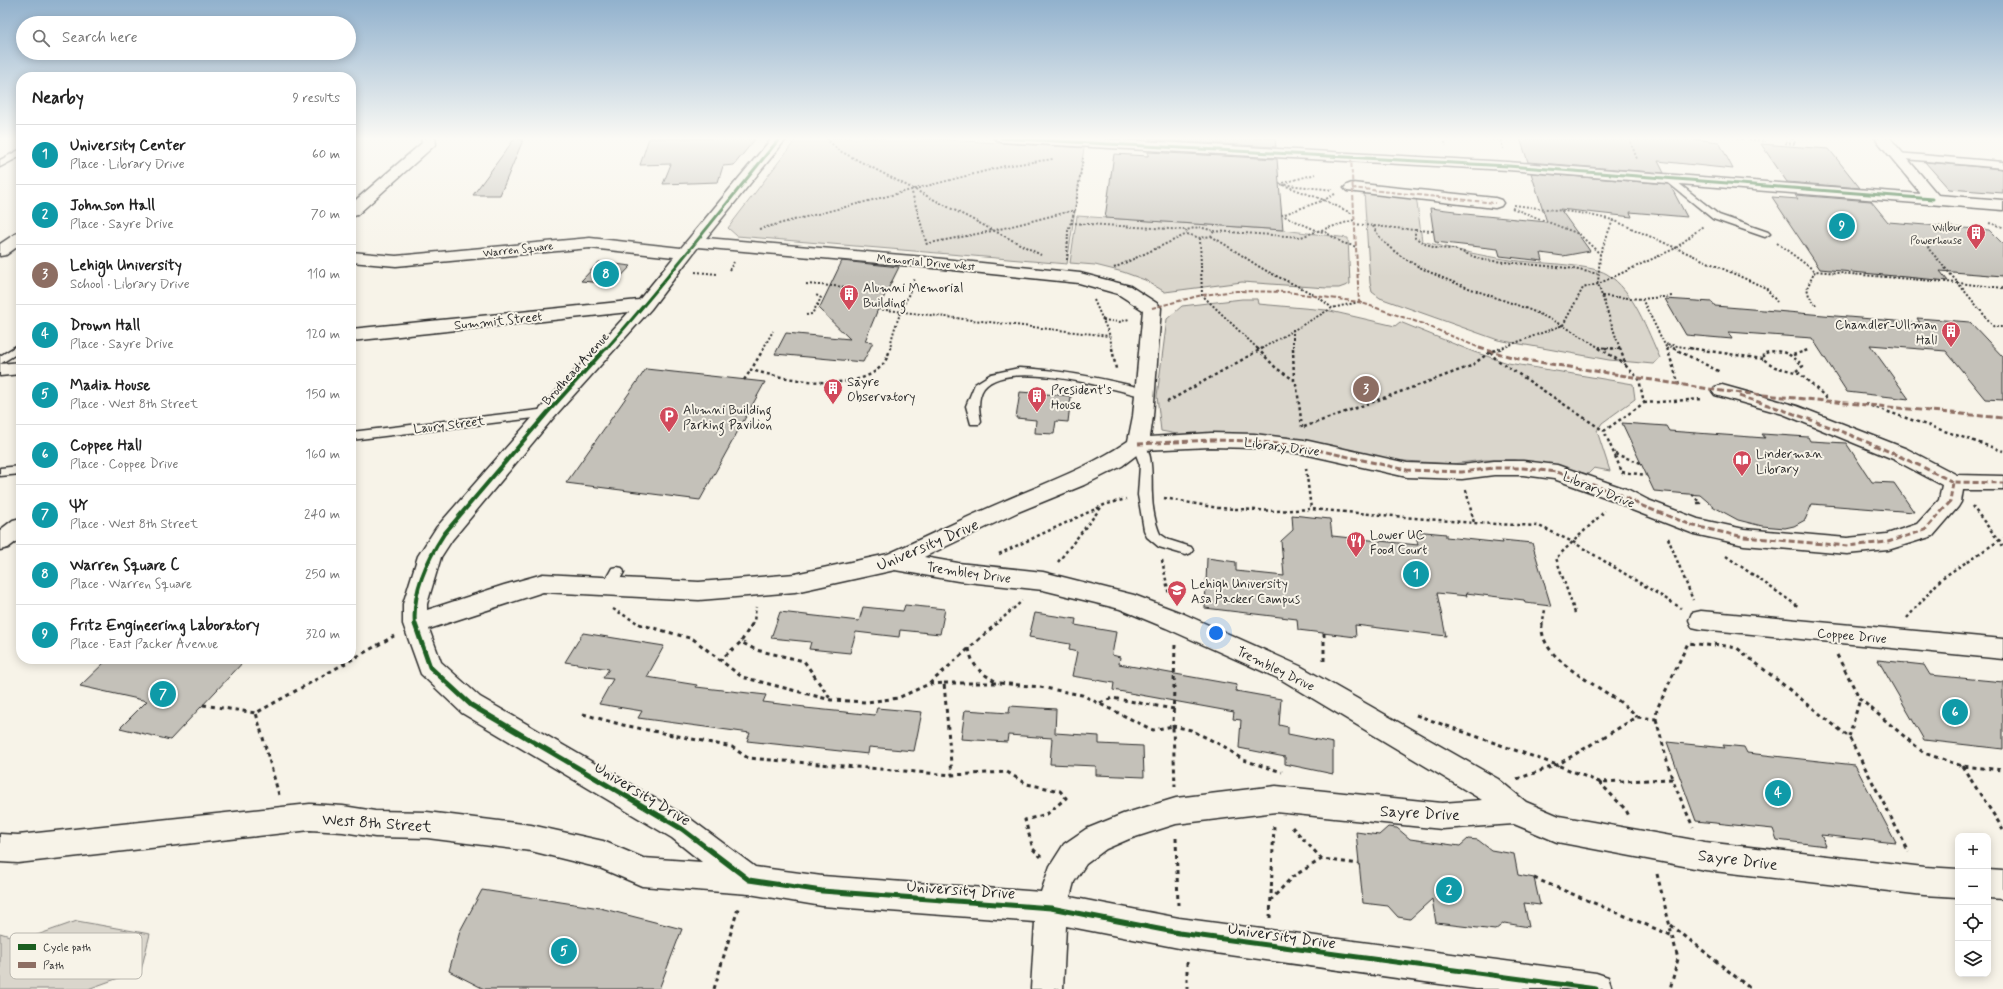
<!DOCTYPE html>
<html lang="en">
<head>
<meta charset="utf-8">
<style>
  :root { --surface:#fff; --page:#f6f6f6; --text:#222; --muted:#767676; --line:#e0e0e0; --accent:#7c3aed }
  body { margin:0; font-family:Mynerve,sans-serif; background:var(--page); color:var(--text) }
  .controls { position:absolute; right:12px; bottom:12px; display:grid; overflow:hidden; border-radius:8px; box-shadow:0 2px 10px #0003 }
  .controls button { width:36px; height:36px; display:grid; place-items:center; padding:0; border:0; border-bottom:1px solid var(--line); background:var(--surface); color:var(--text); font:20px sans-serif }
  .you { position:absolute; left:1216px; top:633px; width:14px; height:14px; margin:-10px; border:3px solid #fff; border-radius:50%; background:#1a73e8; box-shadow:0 0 0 6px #1a73e833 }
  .badge { display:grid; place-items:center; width:26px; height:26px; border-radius:50%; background:var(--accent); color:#fff; font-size:13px; font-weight:700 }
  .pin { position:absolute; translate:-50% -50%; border:2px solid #fff; box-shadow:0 1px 4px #0006 }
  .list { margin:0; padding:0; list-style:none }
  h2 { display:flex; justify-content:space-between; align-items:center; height:52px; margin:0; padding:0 16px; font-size:17px }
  h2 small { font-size:13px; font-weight:400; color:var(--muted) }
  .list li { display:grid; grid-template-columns:26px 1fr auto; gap:12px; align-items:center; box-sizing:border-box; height:60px; padding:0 16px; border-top:1px solid var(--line) }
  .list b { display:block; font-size:15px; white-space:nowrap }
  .list p { margin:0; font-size:13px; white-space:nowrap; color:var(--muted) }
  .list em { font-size:13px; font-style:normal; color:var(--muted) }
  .icon { flex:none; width:22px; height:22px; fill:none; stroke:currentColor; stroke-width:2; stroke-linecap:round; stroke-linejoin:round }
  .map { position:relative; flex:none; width:2003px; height:989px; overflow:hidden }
  .search { position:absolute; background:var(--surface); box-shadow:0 2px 10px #0003; left:16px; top:16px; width:340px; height:44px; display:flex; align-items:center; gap:10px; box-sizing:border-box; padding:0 14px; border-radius:22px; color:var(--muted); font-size:15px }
  .panel { position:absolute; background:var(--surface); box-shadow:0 2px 10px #0003; left:16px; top:72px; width:340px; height:592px; border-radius:16px }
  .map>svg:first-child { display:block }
</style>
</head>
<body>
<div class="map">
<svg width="2003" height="989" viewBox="0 0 2003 989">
  <rect width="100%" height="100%" fill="#f7f3e8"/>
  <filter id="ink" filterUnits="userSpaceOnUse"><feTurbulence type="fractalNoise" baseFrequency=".025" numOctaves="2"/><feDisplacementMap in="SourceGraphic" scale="8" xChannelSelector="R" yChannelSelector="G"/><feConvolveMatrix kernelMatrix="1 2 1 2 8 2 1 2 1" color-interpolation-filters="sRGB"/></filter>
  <g filter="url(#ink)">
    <path fill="#dad6cc" stroke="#82807c" d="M797,138H913L1084,148L1067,264L737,236L728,228Z
      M1364,191L1416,196L1422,241C1452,249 1481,256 1511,260C1533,263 1591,264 1607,274C1634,291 1647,330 1660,358L1653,364L1609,360L1498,340L1380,298L1372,292L1370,283Z
      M1077,216L1283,230L1348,238L1350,284L1339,288H1327L1242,282L1165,292L1145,280L1123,272L1095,265L1070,263Z
      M1242,299H1257L1258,304L1326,310L1395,326L1400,322L1474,352L1508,363L1633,384L1635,399L1602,423L1597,431L1610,471L1594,468L1588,474L1541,464L1515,460H1483L1452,464L1389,460L1295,438L1265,435H1182L1161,431L1157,396L1167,319L1182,306Z
      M77,921L150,934L141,970L88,989H0V933L23,940Z"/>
    <path fill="#c4c1b9" stroke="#2b2b2b" d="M515,138L523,140L500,195H473Z
      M649,138H756L734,165L723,166L718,182L663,184L671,164L640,165Z
      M1149,138H1275L1276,147L1149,140Z
      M1520,138H1686L1719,142L1733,169L1658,161L1664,173L1528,162Z
      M1761,144L1829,149L1860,188L1787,182Z
      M1148,152L1277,159L1283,230L1105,218L1114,154L1148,156Z
      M1925,162L2003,169V193L1949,189Z
      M1531,173L1668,184L1671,187L1687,217L1630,212L1632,217L1560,209L1590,251L1563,256L1541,253L1543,261L1500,256L1498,249L1435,242L1430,208L1455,211V213L1547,222Z
      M1795,195L1871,201L1888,222L1989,230L2003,244V276L1940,271L1948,281L1820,269L1772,197L1798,199Z
      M842,261L899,267L878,309L865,341L873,342L863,362L775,354L786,333L850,339L819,309Z
      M599,262L631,266L614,284L581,281Z
      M1665,299L1712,302L1715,306L1920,323L1917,318L1970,322L2003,357V400L1985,399L1946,351L1870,345L1909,399L1847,392L1812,338L1728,332L1732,339L1686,335Z
      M646,369L765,382L700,500L566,483Z
      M1020,392L1071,396L1068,422L1056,421L1054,434L1035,433L1036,420L1016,418Z
      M1622,423L1666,426L1669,431L1765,438L1762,434L1808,437L1810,441L1846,443L1872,482L1894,483L1914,512L1812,504L1805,520L1794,526L1785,528L1762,526L1738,520L1714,507L1700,495L1654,491Z
      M1292,515L1330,519L1332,536L1418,545L1415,531L1446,534V537L1503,543L1502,540L1532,543L1551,606L1525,603L1524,600L1466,593L1467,596L1437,593L1446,636L1355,625L1356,637L1298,630L1297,619L1205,608L1207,558L1236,562V571L1284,576L1281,541L1293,530Z
      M905,605L945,609L940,634L900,630L899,637L856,632L850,653L809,649L811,642L771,638L780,612L859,621L863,607L903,611Z
      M1035,613L1076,619L1075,625L1116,632L1112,655L1120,657L1119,664L1237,685L1236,691L1281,699L1279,725L1288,727V734L1333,743V774L1285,764V757L1239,748L1241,720L1233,719L1234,712L1113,690L1114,683L1072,676L1077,652L1069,650L1070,644L1029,637Z
      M583,633L664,646L647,677L697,685L696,687L766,695L763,702L805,707V708L875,715L877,708L922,712L914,751L869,747L868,754L747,741L750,733L638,718L642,711L599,704L613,679L603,678L609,669L565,662Z
      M108,659H246L170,740L120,728L147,701L80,686Z
      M1878,660L1924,665L1930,675L2003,682V749L1924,740Z
      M1010,706L1056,709L1055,733L1099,736V744L1143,746L1144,777L1096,775V766L1050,764L1052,738L1008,735L1007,742L961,739L965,710L1009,713Z
      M1667,742L1725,748L1723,745L1744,747L1747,753L1855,765L1896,843L1821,835L1826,846L1777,840L1773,829L1696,821Z
      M1388,827L1397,828L1410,839L1460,846L1468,839L1478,840L1491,850L1514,854L1518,875L1534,878L1540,905L1524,903L1529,927L1504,923L1495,930L1436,923L1432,899L1410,919L1398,917L1388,906L1363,903L1356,832L1379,835Z
      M482,890L600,908L682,929L659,989H484L449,971L460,931Z"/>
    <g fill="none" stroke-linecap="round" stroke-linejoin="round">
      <g stroke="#2b2b2b" stroke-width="3">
        <path id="lane" d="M21,149V156L0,167V160Z
          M1897,153L2003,162V168L1894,158L1893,156Z
          M1668,175L1719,215L1768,232L1770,234L1765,237L1762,236L1713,219L1665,180L1664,178Z
          M21,343V351L0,364V356Z
          M1019,368C1064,370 1106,379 1149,390L1151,393L1145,397C1112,389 1008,358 984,388C977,398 979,411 981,421L979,424H971L966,406L975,384L991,374Z
          M547,409L551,410L553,413L551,416L351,440V432Z
          M1138,440C1155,445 1151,481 1152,494C1152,506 1155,523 1160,534L1169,540L1191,547L1193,550L1191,553L1186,555L1159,547L1147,537L1144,530L1138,495L1140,465L1132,444Z
          M21,466V474L0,476V468Z
          M617,567L622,568L624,572L614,590L609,591L604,590L602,586L612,568Z"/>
      </g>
      <g stroke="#2b2b2b" stroke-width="3">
        <path id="street" d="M421,138H435L436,144L357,215L351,217V204L422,143Z
          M772,138H787L706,238L924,257L1080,273L1130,286L1158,304L1161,308L1153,416L1150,437L1211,433L1254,434L1304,440L1407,463L1462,465L1494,461H1523L1557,465L1629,490L1648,500L1698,519L1744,529L1847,538L1887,534L1917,524L1939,500L1942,485L1893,459L1783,414L1715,395L1712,391L1715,387L1722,385L1797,406L1907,449L1957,475L2003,476V490H1963L1961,502L1958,507L1933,536L1888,550L1847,554L1744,545L1694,534L1632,510L1613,500L1554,479L1523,475H1494L1462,479L1407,477L1304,454L1254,448L1211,447L1143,450L1122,466L1084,485L1018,512L924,557L958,563L1043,572L1134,595L1184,614L1300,666L1498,779L1526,802L1559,816L1705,842L1924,867L1958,869V897L1924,895L1705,870L1557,842L1514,824L1442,829L1276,812L1176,824L1129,839L1106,849L1086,864L1074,882L1070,897L1179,918L1596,973L1608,977L1612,989H1476L1179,948L1066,926L1063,989H1031L1035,922L822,906L749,894L642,886L600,868L531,851L427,838L375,837L343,832L310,830L18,863L0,862V834L18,835L310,804L343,806L375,811L427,812L531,825L603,841L643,858L702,862L672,838L462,713L421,674L403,624V604L418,556L436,528L540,409L629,312L351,341V329L639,300L674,257L590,248L396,266L351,262V252L396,256L590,238L681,248ZM698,247L924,267L1079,283L1118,294L1143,310L1133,416L1128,441C1089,468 1045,483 1002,502C964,518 926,537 888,554L795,574L699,582L543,574L504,585L427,610V604L441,557L452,540L554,417L651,309ZM895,570L958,581L1043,590L1120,609L1166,628L1282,680L1482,800L1442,803L1276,786L1176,798L1123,814L1086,829L1064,844L1050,866L1041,892L822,876L755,867L692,820L480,697L441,662L429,629L543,592L699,600L795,592Z
          M994,138H1087L1508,162L1921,194L1875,138H1890L1938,195L2003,200V210L1508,170L1001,142Z
          M1352,183L1495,198L1501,200L1503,203L1501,206L1495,208L1347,191L1344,188L1347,185Z
          M21,232V244L6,255L0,256V244L15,234Z
          M21,362V374L0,376V364Z
          M21,518V538L8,548L0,550V530L13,520Z
          M1701,611L2003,639V659L1701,629L1692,627L1689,620L1692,613Z
          M1988,870L2003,871V899L1988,898Z"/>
      </g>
      <path stroke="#2b2b2b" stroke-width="2" stroke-dasharray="2 2" stroke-linecap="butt" d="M826,138L838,150L1041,255
        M1444,138L1446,146
        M1476,138L1501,140L1500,138
        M1629,138L1637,159
        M1633,138H1643
        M1737,138L1766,141
        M1792,138L1796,144
        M1501,140L1503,149
        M1785,143L1796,144
        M1316,174L1279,184L1333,190
        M1283,185L1324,200L1353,214
        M911,189L927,245
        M1335,194L1324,200L1282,215L1318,231L1354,220
        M1514,205L1580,213L1613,220L1766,288L1777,302
        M1512,208L1579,234L1600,254
        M1613,220L1600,254L1598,284L1620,349
        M1071,223L1186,230
        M1989,223L2003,227
        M1354,224L1415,230V238L1435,248L1454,249L1483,260L1568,268L1599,274
        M1373,226C1394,272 1492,293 1537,313C1559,323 1580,335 1601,349
        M1199,227L1214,231L1211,236L1200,238L1187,234L1186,230Z
        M759,229L1005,166L1053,159
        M1415,230L1433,231
        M1214,231L1301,237L1318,231L1325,232L1343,243L1357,247
        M1211,236C1226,245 1240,254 1255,264C1281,281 1308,287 1332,308
        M1200,238L1202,295L1258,349
        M930,243L992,231L1075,210L1083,158
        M1777,243L1815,271
        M1067,260L1068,231L1075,210
        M1114,268L1187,234
        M729,270L734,262
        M695,272L718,274
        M806,284L846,287
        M2003,288L1958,283L1994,327H2003
        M1602,296L1642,299L1667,349
        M1642,299L1673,296
        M1094,300L1110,336L1112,349
        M817,305H821
        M1816,305L1809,296L1807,288L1815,271L1958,283L1928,248L1930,242
        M878,309L1109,336
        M806,315L812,314L821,298L816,295
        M1103,320L1119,322L1129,319
        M1293,329V349
        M1599,347L1616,349
        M763,349L773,331
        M890,349C893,324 907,301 915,278
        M1261,349L1332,308L1359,302
        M1499,349L1563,325L1583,288L1598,284L1676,248L1703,226
        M1675,349L1666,344L1695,349"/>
      <path stroke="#2b2b2b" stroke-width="2.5" stroke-dasharray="3 3" stroke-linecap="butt" d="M764,348L751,370C785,379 880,401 890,348
        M1112,348L1116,369
        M1257,348L1276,368L1294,380
        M1293,348L1294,380L1297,388L1302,427
        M1599,348L1626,365
        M1605,348L1621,349
        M1620,348L1626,366L1639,379L1644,403L1604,431L1623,474
        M1667,348L1679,385
        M1673,348L1720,372
        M1689,348L1763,359
        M1490,352L1496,359L1604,431
        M1793,355L1808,350
        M1796,371L1803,366C1792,354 1779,347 1763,354V359L1775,367L1799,373L1829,400
        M744,380L751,370
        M1167,402L1263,348
        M1644,403L1703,399
        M1865,404L2003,451
        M1304,427L1471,366L1490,352L1502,348
        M1615,454L1641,463
        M1306,468L1311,509
        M1622,472L1646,475
        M1466,490L1474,523
        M1692,494L1700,503H1696
        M1164,498L1218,508L1276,511L1311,509L1474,523L1539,526L1573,542L1681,608
        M1972,506L2003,546
        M1668,538L1693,600
        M999,554L1104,505L1126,499
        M1726,556L1799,607
        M1162,560L1169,595
        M1058,562L1103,505
        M613,609L641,625
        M1575,613L1556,558L1605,511
        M1907,618L1942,578L2003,538
        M752,625L754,621L756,607
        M995,625L1022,601
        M1542,625L1545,610"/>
      <path stroke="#2b2b2b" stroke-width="3" stroke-dasharray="4 4" stroke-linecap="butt" d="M639,624L693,639L742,677L831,700L867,702L898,698L929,684L996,624
        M752,624L741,642L756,650L804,661L831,700
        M1542,624C1538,665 1614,689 1637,717
        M1324,633V665
        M1714,644L1737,648L1849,737L1909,852
        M1175,645L1173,726L1191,730L1225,747L1243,760L1282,772
        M969,648C972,668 982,674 999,683
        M1837,655L1860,699L1924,753L1962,766L2003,770
        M719,661L741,642
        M944,683H999L1040,687L1082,695L1153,730L1173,726L1175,787
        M930,684L944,683L952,775
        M1100,703L1112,698L1174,709
        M203,705L256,713
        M583,714L623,725L732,747L748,758L952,775L1007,772L1027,784L1060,791L1066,798L1047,814L1025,820L1033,849L1041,857
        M1416,715L1557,765L1599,782L1672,779L1693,827
        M1656,719L1672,779
        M1849,737L1860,699
        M1962,766L2003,829
        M1517,779L1557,765L1637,717L1656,719L1657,709L1688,643L1715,646
        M1599,782L1626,810L1629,816
        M279,795L256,713L394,636
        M1292,827L1322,859L1359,864
        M1176,838L1178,905
        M1657,874L1678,959L1670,989
        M1534,878L1673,936
        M1270,901L1292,877L1322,859
        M1270,918L1274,825
        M1671,925L1751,989
        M1187,962V989
        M714,989L739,905"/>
      <use href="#lane" fill="#f7f3e8" fill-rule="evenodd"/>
      <use href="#street" fill="#f7f3e8" fill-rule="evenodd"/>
      <path stroke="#8d6e63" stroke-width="2" stroke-dasharray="4.5 2" stroke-linecap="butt" d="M1351,157L1359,302
        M1352,188L1495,203
        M1152,308L1202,295L1236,291L1287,292L1359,302L1423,324L1482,349"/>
      <path stroke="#8d6e63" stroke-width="3" stroke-dasharray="6 3" stroke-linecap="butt" d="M1479,348L1519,359L1722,391L2003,418
        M1739,396C1813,418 1884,447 1953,482
        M1138,444L1211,440L1254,441L1304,447L1407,470L1462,472L1494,468H1523L1557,472L1621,495L1640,505L1694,526L1744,537L1847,546L1888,542L1925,530L1950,502L1953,482L2003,483"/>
      <g stroke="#f7f3e8" stroke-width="5">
        <path id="cycleway-far2" d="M1001,138L1508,166L1933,199
          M606,349C667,281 722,208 780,138"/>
      </g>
      <g stroke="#f7f3e8" stroke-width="6">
        <path id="cycleway-far1" d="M415,625C412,593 427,560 444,534L547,413L606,348"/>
      </g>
      <g stroke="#f7f3e8" stroke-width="8">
        <path id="cycleway" d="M415,624L430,667L471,705L682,829L749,880L822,891L1051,908L1179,933L1596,989"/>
      </g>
      <use href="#cycleway-far2" stroke="#1b5e20" stroke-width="3"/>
      <use href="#cycleway-far1" stroke="#1b5e20" stroke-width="4"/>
      <use href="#cycleway" stroke="#1b5e20" stroke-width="5"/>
    </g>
  </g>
  <linearGradient id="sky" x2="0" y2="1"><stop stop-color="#91b1cd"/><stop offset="0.5" stop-color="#fbfaf5"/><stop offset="1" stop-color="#fbfaf5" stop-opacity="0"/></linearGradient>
  <rect width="2003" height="277" fill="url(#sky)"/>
  <defs>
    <g id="building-pin" transform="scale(1)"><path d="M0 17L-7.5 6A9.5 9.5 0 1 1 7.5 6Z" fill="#d1495b" stroke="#f7f3e8"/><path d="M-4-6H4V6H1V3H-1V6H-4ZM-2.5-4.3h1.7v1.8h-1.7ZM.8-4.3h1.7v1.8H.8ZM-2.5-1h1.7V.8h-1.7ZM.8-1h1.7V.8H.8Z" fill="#fff"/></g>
    <g id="parking-pin" transform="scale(1)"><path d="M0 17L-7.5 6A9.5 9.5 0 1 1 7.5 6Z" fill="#d1495b" stroke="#f7f3e8"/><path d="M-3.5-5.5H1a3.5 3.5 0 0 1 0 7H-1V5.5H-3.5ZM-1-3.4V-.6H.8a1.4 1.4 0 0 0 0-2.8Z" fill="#fff"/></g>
    <g id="library-pin" transform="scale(1)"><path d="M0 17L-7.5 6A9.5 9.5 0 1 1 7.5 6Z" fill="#d1495b" stroke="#f7f3e8"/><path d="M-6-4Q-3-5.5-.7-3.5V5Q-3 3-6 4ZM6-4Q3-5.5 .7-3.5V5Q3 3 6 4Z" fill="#fff"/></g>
    <g id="restaurant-pin" transform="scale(1)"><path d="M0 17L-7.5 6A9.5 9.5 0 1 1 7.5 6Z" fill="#d1495b" stroke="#f7f3e8"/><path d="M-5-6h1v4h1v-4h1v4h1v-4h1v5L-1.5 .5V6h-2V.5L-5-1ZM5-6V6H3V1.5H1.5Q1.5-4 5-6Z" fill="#fff"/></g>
    <g id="university-pin" transform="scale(1)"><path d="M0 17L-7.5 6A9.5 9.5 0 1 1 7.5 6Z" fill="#d1495b" stroke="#f7f3e8"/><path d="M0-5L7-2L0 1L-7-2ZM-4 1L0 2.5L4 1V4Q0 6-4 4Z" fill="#fff"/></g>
  </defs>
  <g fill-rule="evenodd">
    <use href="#building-pin" x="1976" y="233"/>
    <use href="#building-pin" x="849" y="294"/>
    <use href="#building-pin" x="1951" y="331"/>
    <use href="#building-pin" x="833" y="388"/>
    <use href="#building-pin" x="1037" y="396"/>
    <use href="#parking-pin" x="669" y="416"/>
    <use href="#library-pin" x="1742" y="460"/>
    <use href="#restaurant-pin" x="1356" y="541"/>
    <use href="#university-pin" x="1177" y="590"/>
  </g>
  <g text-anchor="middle" stroke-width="4" stroke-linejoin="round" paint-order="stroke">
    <g font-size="11" fill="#2b2b2b" stroke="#f7f3e8" text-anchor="end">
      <text x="1962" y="231">Wilbur<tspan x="1962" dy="13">Powerhouse</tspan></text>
    </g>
    <g font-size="11" fill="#2b2b2b" stroke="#f7f3e8">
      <text transform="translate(518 249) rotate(-6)" y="4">Warren Square</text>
      <text transform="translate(926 262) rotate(5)" y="4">Memorial Drive West</text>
    </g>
    <g font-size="13" fill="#2b2b2b" stroke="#f7f3e8" text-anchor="start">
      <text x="863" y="292">Alumni Memorial<tspan x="863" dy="15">Building</tspan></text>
      <text x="1937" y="329" text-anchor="end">Chandler-Ullman<tspan x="1937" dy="15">Hall</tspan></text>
      <text x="847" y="386">Sayre<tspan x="847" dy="15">Observatory</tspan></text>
      <text x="1051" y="394">President's<tspan x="1051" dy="15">House</tspan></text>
      <text x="683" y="414">Alumni Building<tspan x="683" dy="15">Parking Pavilion</tspan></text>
      <text x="1756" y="458">Linderman<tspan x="1756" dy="15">Library</tspan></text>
      <text x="1370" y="539">Lower UC<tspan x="1370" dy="15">Food Court</tspan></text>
      <text x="1191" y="588">Lehigh University<tspan x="1191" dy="15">Asa Packer Campus</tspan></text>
    </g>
    <g font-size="13" fill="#2b2b2b" stroke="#f7f3e8">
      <text transform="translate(498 320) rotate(-6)" y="5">Summit Street</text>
      <text transform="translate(575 368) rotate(-48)" y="5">Brodhead Avenue</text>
      <text transform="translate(449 424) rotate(-7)" y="5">Laury Street</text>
      <text transform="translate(1282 446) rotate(7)" y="5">Library Drive</text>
      <text transform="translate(1599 489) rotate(22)" y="5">Library Drive</text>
      <text transform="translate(969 572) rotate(8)" y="5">Trembley Drive</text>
      <text transform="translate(1852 635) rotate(5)" y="5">Coppee Drive</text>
      <text transform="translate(1276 668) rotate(26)" y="5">Trembley Drive</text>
    </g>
    <g font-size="16" fill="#2b2b2b" stroke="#f7f3e8">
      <text transform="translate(927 544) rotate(-23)" y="6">University Drive</text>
      <text transform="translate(643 793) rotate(31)" y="6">University Drive</text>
      <text transform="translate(1420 812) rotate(3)" y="6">Sayre Drive</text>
      <text transform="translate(377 822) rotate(4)" y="6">West 8th Street</text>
      <text transform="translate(1738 859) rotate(7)" y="6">Sayre Drive</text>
      <text transform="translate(961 889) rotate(4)" y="6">University Drive</text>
      <text transform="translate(1282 935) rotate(8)" y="6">University Drive</text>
    </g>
  </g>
  <rect x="10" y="933" width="132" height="46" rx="6" fill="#f7f3e8" stroke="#bab7af" stroke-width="1"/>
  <rect x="18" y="944" width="18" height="6" fill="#1b5e20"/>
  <rect x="18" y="962" width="18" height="6" fill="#8d6e63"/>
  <g font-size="11" fill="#2b2b2b">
    <text x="43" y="951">Cycle path</text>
    <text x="43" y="969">Path</text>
  </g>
</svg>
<div class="controls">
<button>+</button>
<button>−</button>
<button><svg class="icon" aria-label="locate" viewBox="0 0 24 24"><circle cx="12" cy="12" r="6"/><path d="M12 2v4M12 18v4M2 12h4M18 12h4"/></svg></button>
<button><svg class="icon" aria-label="layers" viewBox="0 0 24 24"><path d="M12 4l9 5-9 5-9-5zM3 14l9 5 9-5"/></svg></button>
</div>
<div class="you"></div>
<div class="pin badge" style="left:1416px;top:574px;background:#0f9aa8">1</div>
<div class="pin badge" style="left:1449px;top:890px;background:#0f9aa8">2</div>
<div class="pin badge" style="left:1366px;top:389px;background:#8d6e63">3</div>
<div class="pin badge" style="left:1778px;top:793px;background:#0f9aa8">4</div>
<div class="pin badge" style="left:564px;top:951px;background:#0f9aa8">5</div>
<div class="pin badge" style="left:1955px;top:712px;background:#0f9aa8">6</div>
<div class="pin badge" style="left:163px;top:694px;background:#0f9aa8">7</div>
<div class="pin badge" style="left:606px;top:274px;background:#0f9aa8">8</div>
<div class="pin badge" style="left:1842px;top:226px;background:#0f9aa8">9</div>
<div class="search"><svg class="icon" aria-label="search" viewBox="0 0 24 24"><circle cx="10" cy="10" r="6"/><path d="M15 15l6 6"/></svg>Search here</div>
<section class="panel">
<h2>Nearby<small>9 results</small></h2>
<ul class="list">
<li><span class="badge" style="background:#0f9aa8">1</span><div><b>University Center</b><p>Place · Library Drive</p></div><em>60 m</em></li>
<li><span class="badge" style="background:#0f9aa8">2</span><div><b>Johnson Hall</b><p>Place · Sayre Drive</p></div><em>70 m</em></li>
<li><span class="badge" style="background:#8d6e63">3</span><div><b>Lehigh University</b><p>School · Library Drive</p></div><em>110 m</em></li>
<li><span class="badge" style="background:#0f9aa8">4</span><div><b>Drown Hall</b><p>Place · Sayre Drive</p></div><em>120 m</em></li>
<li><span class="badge" style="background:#0f9aa8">5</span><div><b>Madia House</b><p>Place · West 8th Street</p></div><em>150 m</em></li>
<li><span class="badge" style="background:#0f9aa8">6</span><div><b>Coppee Hall</b><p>Place · Coppee Drive</p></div><em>160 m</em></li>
<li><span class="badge" style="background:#0f9aa8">7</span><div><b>ΨΥ</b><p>Place · West 8th Street</p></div><em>240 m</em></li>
<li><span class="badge" style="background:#0f9aa8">8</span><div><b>Warren Square C</b><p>Place · Warren Square</p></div><em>250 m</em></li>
<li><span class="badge" style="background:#0f9aa8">9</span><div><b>Fritz Engineering Laboratory</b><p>Place · East Packer Avenue</p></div><em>320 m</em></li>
</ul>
</section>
</div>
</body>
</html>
